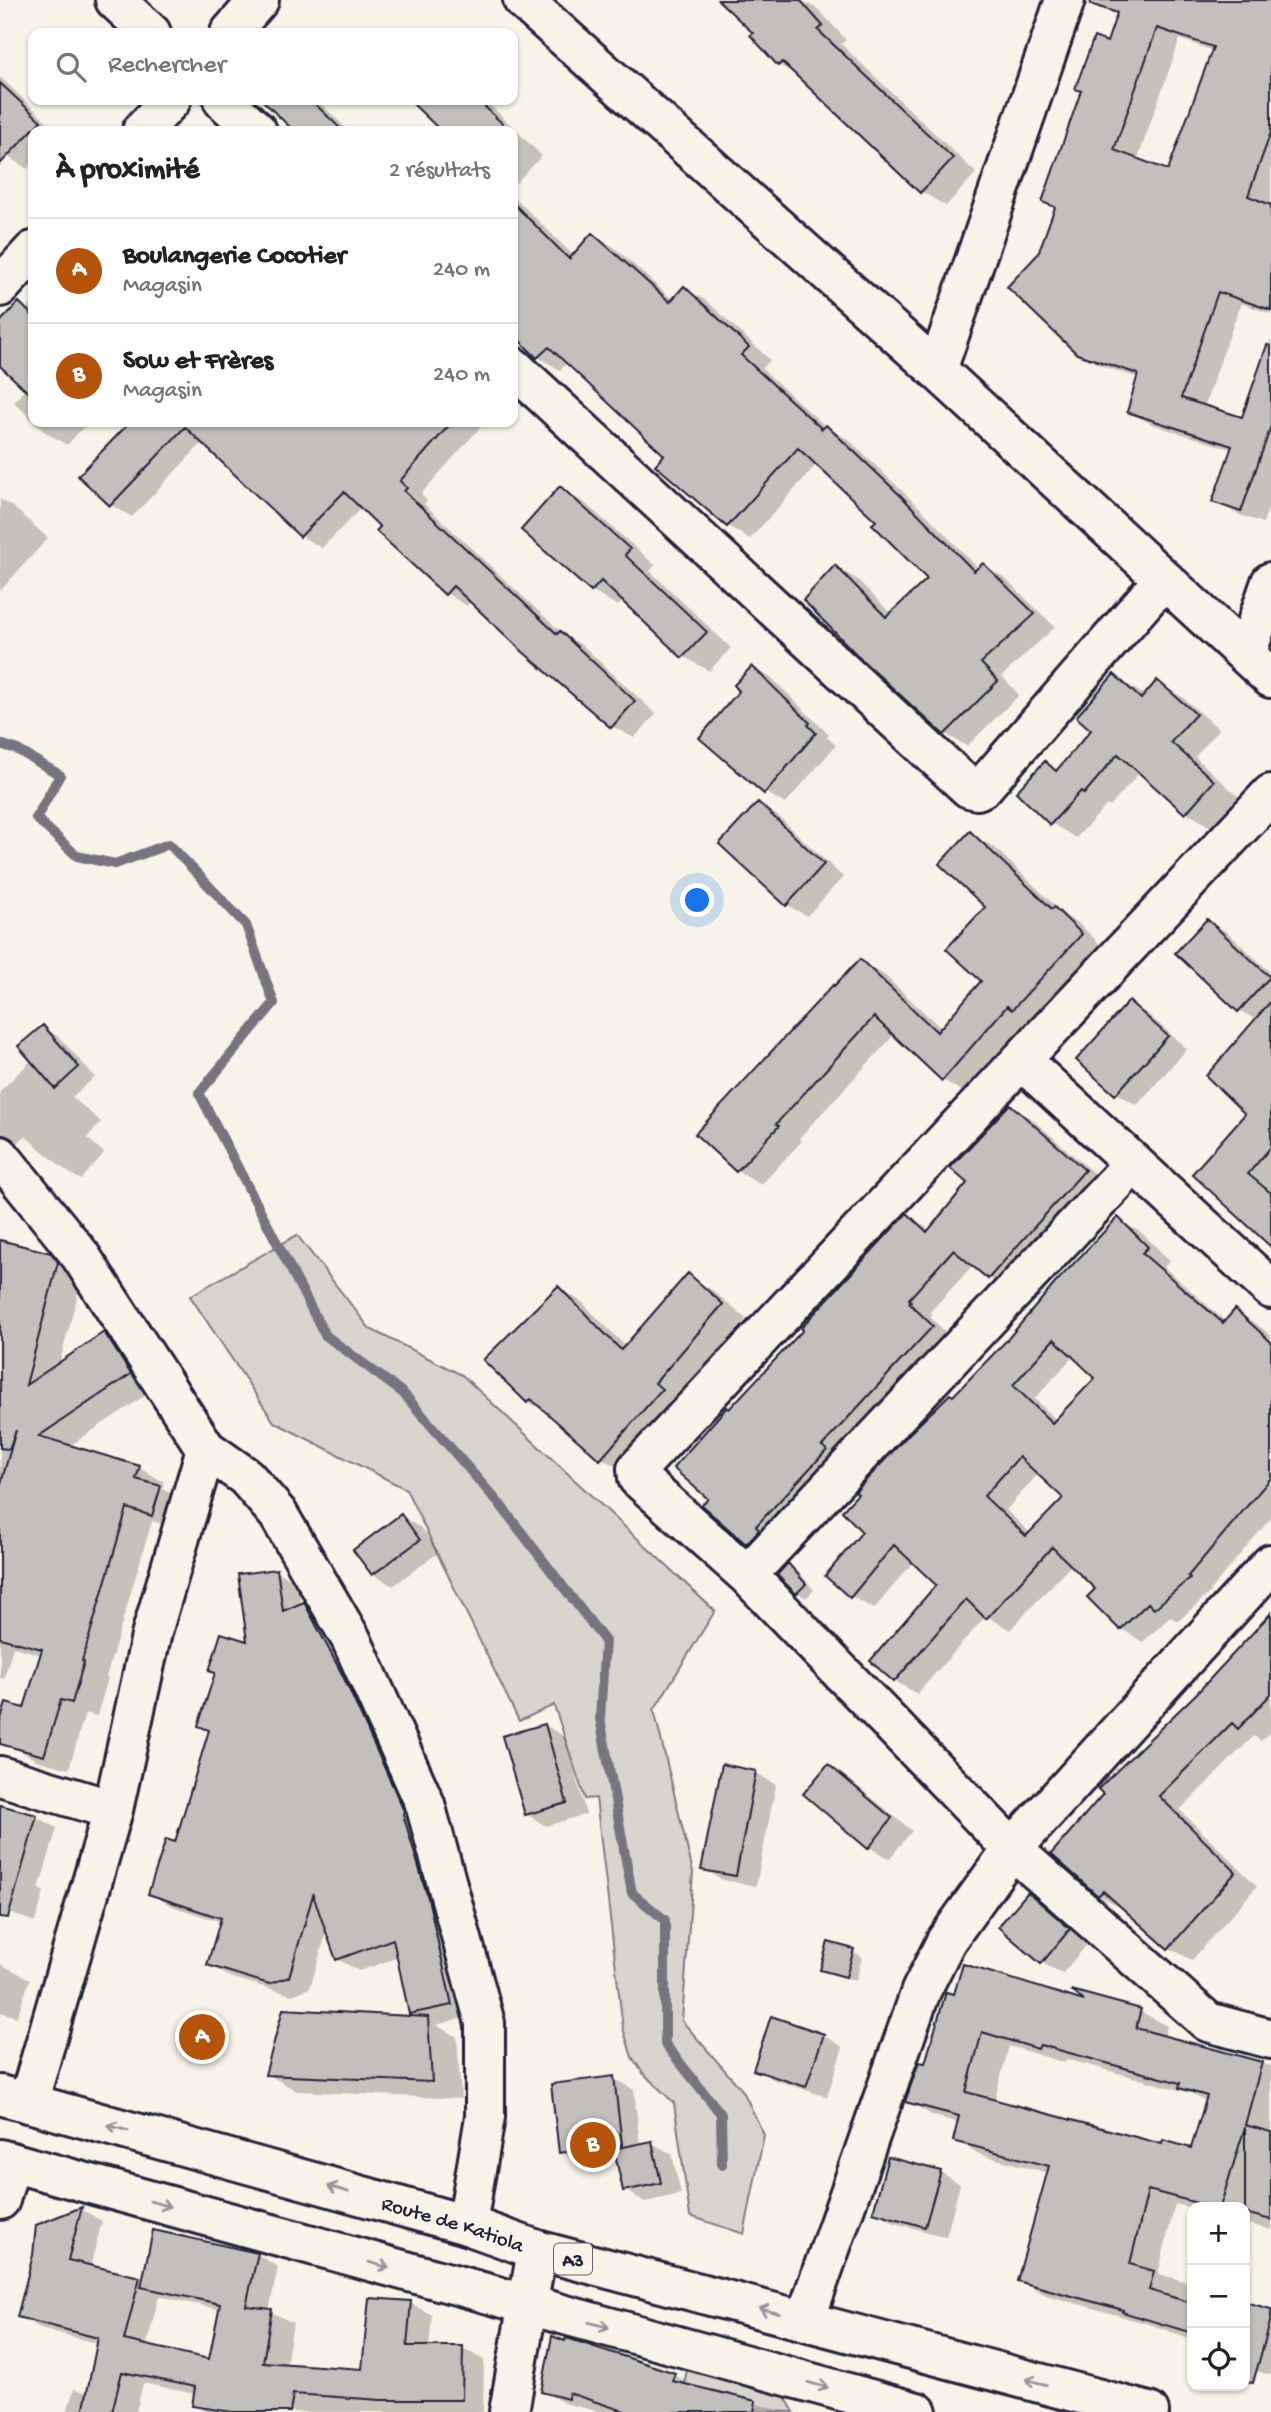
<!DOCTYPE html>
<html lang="fr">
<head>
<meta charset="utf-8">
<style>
  :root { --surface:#fff; --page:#f2f2f2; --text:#222; --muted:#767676; --line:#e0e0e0; --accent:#b45309 }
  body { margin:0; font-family:"Gochi Hand",sans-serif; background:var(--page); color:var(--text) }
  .controls { position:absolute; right:21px; bottom:21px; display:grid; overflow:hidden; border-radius:14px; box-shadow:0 2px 5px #0004 }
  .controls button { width:63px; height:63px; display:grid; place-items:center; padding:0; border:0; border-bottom:2px solid var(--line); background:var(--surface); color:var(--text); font:35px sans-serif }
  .you { position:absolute; left:698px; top:901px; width:24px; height:24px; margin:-18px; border:5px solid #fff; border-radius:50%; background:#1a73e8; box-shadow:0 0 0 10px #1a73e833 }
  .badge { display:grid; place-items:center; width:46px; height:46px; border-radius:50%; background:var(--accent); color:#fff; font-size:23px; font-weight:700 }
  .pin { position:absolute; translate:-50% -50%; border:4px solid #fff; box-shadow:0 2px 7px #0006 }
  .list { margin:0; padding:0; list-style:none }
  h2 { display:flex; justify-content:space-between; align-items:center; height:91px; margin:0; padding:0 28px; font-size:30px }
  h2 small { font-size:23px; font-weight:400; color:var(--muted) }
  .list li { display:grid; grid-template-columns:46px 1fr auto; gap:21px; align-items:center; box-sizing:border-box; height:105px; padding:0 28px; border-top:2px solid var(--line) }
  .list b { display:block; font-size:26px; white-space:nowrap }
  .list p { margin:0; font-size:23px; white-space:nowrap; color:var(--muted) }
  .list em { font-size:23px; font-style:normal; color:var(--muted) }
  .icon { flex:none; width:38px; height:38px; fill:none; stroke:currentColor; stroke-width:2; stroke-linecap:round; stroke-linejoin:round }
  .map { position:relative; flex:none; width:1271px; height:2412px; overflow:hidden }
  .search { position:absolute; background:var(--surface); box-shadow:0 2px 5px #0004; left:28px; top:28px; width:490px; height:77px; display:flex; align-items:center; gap:18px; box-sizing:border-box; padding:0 24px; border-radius:14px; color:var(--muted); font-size:26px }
  .panel { position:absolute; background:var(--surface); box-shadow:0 2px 5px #0004; left:28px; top:126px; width:490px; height:301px; border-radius:14px }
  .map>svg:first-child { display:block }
</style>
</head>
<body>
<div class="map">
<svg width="1271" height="2412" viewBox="0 0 1271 2412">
  <rect width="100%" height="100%" fill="#f7f3e8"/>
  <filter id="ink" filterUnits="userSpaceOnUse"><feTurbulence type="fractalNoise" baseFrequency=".0143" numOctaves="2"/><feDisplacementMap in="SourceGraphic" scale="14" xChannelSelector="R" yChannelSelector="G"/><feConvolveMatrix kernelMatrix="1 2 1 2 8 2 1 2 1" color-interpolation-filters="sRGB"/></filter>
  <g filter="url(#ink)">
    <path fill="#d8d5cf" stroke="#7d7c85" stroke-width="2" d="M297,1235L370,1329L462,1375L715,1611L654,1710L693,1872L682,2021L743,2091L764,2135L744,2234L690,2216L674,2103L643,2073L632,2057L623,2028L596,1798L585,1799L554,1705L519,1721L406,1489L274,1422L190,1296Z
      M687,2369L784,2395L794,2412H679Z"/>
    <path fill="#0003" fill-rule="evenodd" d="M720,0H801L819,10L846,40L841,44L976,173L946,206L922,192L802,78L779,65L756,33Z
      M1124,0H1271V314L1241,303L1204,407L1243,420L1271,338V501L1263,523L1237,514L1214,501L1233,450L1151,424L1129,411L1139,378L1102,366L1079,352L1040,255L1056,208L1044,202L1108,44ZM1180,39L1213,51L1169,172L1137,161Z
      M0,77L57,131H33V161L27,169L0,151Z
      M264,100H317L349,131H296Z
      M422,100H485L542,156L513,186V131H444L417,105Z
      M513,196L574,256L592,235L614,247L674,301L685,289L707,301L770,360L762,369L826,427L848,439L922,510L979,569L983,565L1005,578L1055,627L1002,676L1019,695L967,746L945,734L836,567L858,580L892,615L929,579L878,521L817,464L750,539L728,526L658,464L666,455L568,362L560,370L538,357L513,332Z
      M33,302V421L14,402L26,388L0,363V325L19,304L27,309Z
      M34,422H88L67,445L45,432Z
      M133,422H485L421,494L427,501L424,504L563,634L582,645L656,714L634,738L612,726L471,601L467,606L446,593L362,507L322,548L301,536L203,442L132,517L111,505L81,476Z
      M560,488L586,504L655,565L650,571L731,648L709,671L683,656L624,600L618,606L592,591L524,530Z
      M0,499L13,507L48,538L0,591Z
      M753,668L773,679L829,735L827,737L836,745L785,804L765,792L741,690Z
      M1114,676L1146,696L1157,682L1182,697L1219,729L1195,757L1238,796L1211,827L1186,812L1140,772L1110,807L1107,805L1076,838L1051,823L1046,763L1058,771L1093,730Z
      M758,804L778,816L843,877L807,916L787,905Z
      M970,834L994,847L1067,917L1078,923L1105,949L1036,1023L1031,1020L966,1094L943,1080L895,1034L799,1138L802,1141L761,1185L738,1171L698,1134L860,961L884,975L942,1029L984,981L987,907Z
      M1207,921L1227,932L1271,973V1244L1194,1174L1248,1112L1256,1020L1239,1010Z
      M1129,1003L1149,1015L1187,1049L1137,1105L1116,1093Z
      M43,1027L59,1037L95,1077L72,1097L101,1122L87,1138L104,1153L81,1180L65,1170L25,1136L18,1143L12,1144L0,1137V1091L32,1060Z
      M1010,1106L1032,1119L1106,1184L1011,1291L989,1278L973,1265L930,1312L932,1314L930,1317L954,1340L769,1556L747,1543L710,1499L730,1411L907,1216L931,1230L970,1183Z
      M1119,1220L1142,1233L1170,1261L1164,1267L1226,1322L1235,1312L1258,1325L1271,1336V1518L1210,1590L1211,1592L1178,1621L1170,1617L1143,1642L1121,1629L1097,1589L1072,1564L1010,1630L986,1616L917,1694L895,1681L939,1585L914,1561L874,1609L851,1596L828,1576L864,1532L954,1398ZM1074,1355L1098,1378L1057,1421L1035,1399ZM1039,1473L1066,1498L1031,1534L1006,1510Z
      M0,1247L50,1255L75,1270L82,1278L59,1365L104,1334L129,1348L155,1389L68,1447L139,1468L164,1482L162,1488L185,1502L177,1529L152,1521L106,1677L108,1678L97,1716L85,1713L69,1769L36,1760L12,1746L26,1710L42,1655L13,1647L4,1679L0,1678Z
      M688,1276L712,1290L746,1319L678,1398L626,1472L601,1458L553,1416L528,1402L558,1288L582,1302L626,1347Z
      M401,1516L421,1528L439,1552L393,1586L373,1574Z
      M788,1566L798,1571L814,1590L806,1598L797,1592Z
      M276,1571L298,1583L301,1605L304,1604L325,1616L425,1824L472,2016L436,2025L457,2037L461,2099L297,2091L267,2074L421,2019L411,2013L399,1957L359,1971L337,1959L327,1930L310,1988L292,1995L230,1977L209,1965L221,1922L172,1906L150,1893L176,1844L211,1731L200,1725L249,1644Z
      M1271,1624V1731L1261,1741L1254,1736L1180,1810L1257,1886L1192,1960L1169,1948L1123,1906L1122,1908L1099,1895L1053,1854Z
      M545,1725L565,1737L586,1814L546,1826L526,1814Z
      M828,1766L848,1778L912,1831L889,1859L869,1847Z
      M723,1767L756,1773L776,1785L756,1886L723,1880L703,1869Z
      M0,1807L37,1817L57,1828L39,1889L44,1892L35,1922L0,1910Z
      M1028,1894L1048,1906L1089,1942L1062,1974L1042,1963Z
      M853,1951L862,1957L856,1981L832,1974L822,1969Z
      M0,1964L30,1979L17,2017L0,2012Z
      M948,1994L1091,2005L1140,2011L1167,2026L1164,2037L1271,2066V2230L1245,2223V2207L1192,2208L1175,2204L1158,2274L1192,2283V2339L1145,2323L1046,2295L1019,2280L1049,2173L981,2155L955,2140L959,2123L934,2116L907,2101L926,2065ZM1009,2046L1065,2063L1066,2059L1191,2093L1207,2102L1192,2150L1164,2146L994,2102Z
      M823,2035L843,2047L827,2097L775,2080L755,2069Z
      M613,2078L634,2090L640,2145L652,2143L672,2154L681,2194L645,2202L625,2190L618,2159L581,2163L560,2151Z
      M940,2172L960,2184L946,2237L895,2223L875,2211Z
      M81,2209L102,2221L90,2267L144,2282L257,2254L278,2267L269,2311L293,2323L286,2365L364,2371L410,2303L432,2315L429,2348H462L484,2360L483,2412H206L194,2405L195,2394L143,2383L136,2412H67L74,2389L89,2393L99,2344L40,2328L19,2316L35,2256L38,2227ZM159,2296L221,2310L210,2361L146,2347Z
      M1245,2304L1271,2310V2375L1245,2368Z
      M674,2375L694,2386L693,2388L788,2412H601L564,2403L543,2391Z"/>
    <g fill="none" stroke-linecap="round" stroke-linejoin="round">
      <path stroke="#76747f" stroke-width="10" d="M0,744L16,749L60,775L36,818L77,856L115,864L169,844L246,925L274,1003L199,1093L325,1335L403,1393L502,1507L605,1641L600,1718L632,1893L665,1920V2044L721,2114L722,2165"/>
    </g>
    <path fill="#c2bfbd" stroke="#22223b" stroke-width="2" fill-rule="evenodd" d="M718,0H800L823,26L818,30L953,158L920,193L782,62L778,66L750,35L753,33Z
      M1091,0H1271V132L1248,196L1271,205V310L1218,292L1181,398L1242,417L1267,345L1271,346V426L1241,512L1212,502L1232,446L1127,412L1138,374L1077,354L1007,287L1038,254L1055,207L1042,202L1081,91L1075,89L1094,37L1107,42L1117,13L1090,4ZM1157,28L1213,47L1168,170L1114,150Z
      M0,83L41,121L0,164Z
      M262,100H311L343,131H294Z
      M409,100H478L510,131H441Z
      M513,203L569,259L592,233L670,302L684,286L749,347L741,355L822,429L826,425L900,495L974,571L983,563L1035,614L981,663L998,681L944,735L863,661L803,600L835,565L886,617L927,579L872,524L876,521L798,448L727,527L655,465L664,455L549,347L537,358L513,334Z
      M19,302L33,316V397L0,366V322Z
      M130,422H452L400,481L407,488L404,491L557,634L560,631L635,701L611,728L522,651L453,586L445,595L376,531L380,527L344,492L300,537L185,427L110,506L78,476Z
      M560,486L630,549L625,555L707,632L682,658L601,581L591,592L521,530Z
      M752,666L810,723L808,725L816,733L764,794L699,738L739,691L734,685Z
      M1114,674L1141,699L1157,680L1196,714L1171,742L1214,781L1185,814L1118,754L1084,794L1081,791L1050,825L1016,792L1045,761L1056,771L1091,730L1076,717Z
      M758,802L824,864L786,906L719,844Z
      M970,831L1052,909L1054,907L1082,934L1012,1010L1007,1006L942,1081L874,1017L776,1124L779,1126L736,1172L695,1134L833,985L834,986L860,959L937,1032L981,981L946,949L985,907L939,864Z
      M1207,919L1270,977L1238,1012L1175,953Z
      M1129,1001L1168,1036L1115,1095L1076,1060Z
      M1271,1001V1147L1248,1174L1271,1193V1247L1192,1174L1245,1114L1206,1076Z
      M43,1025L79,1067L55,1089L18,1046Z
      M1010,1104L1085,1170L988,1279L953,1250L909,1299L911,1301L909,1303L933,1326L822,1446L827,1450L756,1526L759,1530L746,1544L701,1505L708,1499L673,1468L727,1407L729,1409L803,1330L801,1328L907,1213L927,1232L967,1183L950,1168Z
      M1118,1217L1148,1247L1142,1253L1223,1323L1235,1309L1271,1342V1478L1188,1576L1190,1578L1154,1609L1148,1603L1120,1630L1087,1597L1095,1589L1052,1547L986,1619L966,1599L894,1682L870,1661L936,1585L894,1545L850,1598L825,1576L862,1532L842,1511L858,1494L855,1492L909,1434L950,1394L953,1396L1006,1341L1057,1281ZM1054,1339L1095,1378L1052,1423L1013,1385ZM1019,1457L1063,1498L1026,1536L984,1496Z
      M0,1240L51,1253L58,1262L26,1385L104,1332L131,1374L39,1436L140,1466L136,1479L161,1486L152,1516L127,1508L82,1661L84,1662L72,1703L61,1700L44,1756L0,1744V1722L6,1703L24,1708L42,1649L0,1638V1487L16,1430L9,1449L0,1448Z
      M688,1273L723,1304L655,1383L662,1389L600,1460L531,1399L527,1403L483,1360L558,1286L621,1350Z
      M401,1514L420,1540L372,1575L353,1550Z
      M788,1563L806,1584L796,1594L777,1575Z
      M277,1569L283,1611L304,1602L343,1676L404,1811L403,1814L428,1898L452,2005L409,2014L393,1939L336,1960L313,1895L289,1977L269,1984L207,1965L221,1918L148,1894L166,1839L175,1842L209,1730L198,1726L215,1673L209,1671L221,1633L247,1641L238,1574Z
      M1271,1613V1694L1238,1729L1232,1723L1159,1796L1236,1872L1168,1949L1103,1891L1098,1896L1051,1854L1103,1794L1098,1789L1198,1692Z
      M545,1724L567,1803L525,1815L502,1736Z
      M722,1764L756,1771L736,1876L701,1870Z
      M828,1764L892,1818L868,1849L803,1794Z
      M0,1805L37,1815L8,1918L0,1917Z
      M1028,1892L1070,1929L1041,1964L998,1927Z
      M828,1942L854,1949L846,1977L820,1970Z
      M963,1964L1084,2001L1071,1990L1141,2009L1136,2028L1262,2062L1245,2125L1271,2132V2220L1245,2213V2127L1220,2207H1212L1148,2190L1130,2264L1154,2271L1149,2290L1192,2303V2333L1122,2312L1123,2310L1017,2281L1049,2166L953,2141L959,2116L905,2102L919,2062L925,2063L946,1992L954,1994ZM982,2032L1038,2049L1040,2045L1180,2083L1179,2088L1207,2096L1191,2148L1163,2140L1162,2144L966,2092Z
      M283,2009L428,2017L432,2082L265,2075Z
      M771,2016L824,2034L806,2087L753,2070Z
      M614,2076L622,2145L559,2153L551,2084Z
      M652,2141L661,2183L623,2191L614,2149Z
      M888,2157L941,2171L925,2227L873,2212Z
      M82,2207L68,2260L140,2277L124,2340L209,2359L220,2304L141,2287L153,2230L258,2253L246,2306L272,2309L263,2362L362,2369L369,2298L411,2301L407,2346H463L462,2400H381L293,2394L290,2412H232L192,2406L195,2387L122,2372L112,2412H83L98,2338L17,2317L33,2255L36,2225Z
      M1245,2302L1271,2309V2319L1253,2383L1245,2382Z
      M552,2336L565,2341L566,2338L573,2340L675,2373L672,2381L756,2401L754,2412H627L569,2393L568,2399L541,2392Z"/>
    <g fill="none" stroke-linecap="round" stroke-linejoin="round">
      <g stroke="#22223b" stroke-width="44">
        <path id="minor" d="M115,0L151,33
          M523,0L937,370L1271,678
          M230,33L259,0
          M223,100L257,131
          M142,131L171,100
          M0,287L33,251
          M513,367L969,788L977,790L983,787L1163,580
          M937,370L1065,0
          M1246,655L1271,582
          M1271,794L637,1469L638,1478L747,1575L1012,1849L1208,2022L1271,2039
          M1021,1060L1271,1289
          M0,1156L80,1255L206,1449L246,1477L278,1514L351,1639L425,1804L485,2023V2117L467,2225
          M747,1575L1134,1163
          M0,1776L113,1810
          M28,2103L113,1810L152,1632L206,1449
          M0,2200L11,2162
          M805,2320L921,1991L946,1941L1012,1849L1271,1564
          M509,2412L537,2250"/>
      </g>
      <g stroke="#22223b" stroke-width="44">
        <g id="highway">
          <path id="s1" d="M0,2095L467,2225L537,2250L1149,2412"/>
          <path d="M0,2159L917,2412"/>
        </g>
      </g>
      <use href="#minor" stroke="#f7f3e8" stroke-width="38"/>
      <use href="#highway" stroke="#f7f3e8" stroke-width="38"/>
    </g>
    <defs><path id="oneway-shaft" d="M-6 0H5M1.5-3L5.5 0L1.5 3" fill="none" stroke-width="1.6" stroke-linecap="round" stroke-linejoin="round" transform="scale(1.75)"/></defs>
    <g stroke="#97959a">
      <use href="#oneway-shaft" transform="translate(118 2128) rotate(-164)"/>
      <use href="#oneway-shaft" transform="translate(338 2189) rotate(-164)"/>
      <use href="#oneway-shaft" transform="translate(160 2204) rotate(16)"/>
      <use href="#oneway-shaft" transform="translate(379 2265) rotate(16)"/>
      <use href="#oneway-shaft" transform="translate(769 2311) rotate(-165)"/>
      <use href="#oneway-shaft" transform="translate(599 2325) rotate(15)"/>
      <use href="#oneway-shaft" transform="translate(1036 2382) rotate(-165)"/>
      <use href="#oneway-shaft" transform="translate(818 2385) rotate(15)"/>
    </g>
  </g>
  <g text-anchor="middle" stroke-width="6" stroke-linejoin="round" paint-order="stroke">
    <rect fill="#f7f3e8" stroke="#62616f" stroke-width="2" x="554" y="2243.5" width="38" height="31" rx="5"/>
    <g font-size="19" font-weight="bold" fill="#22223b">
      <text x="573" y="2266">A3</text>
    </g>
    <g font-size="21" fill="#22223b" stroke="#f7f3e8">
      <text dy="7" stroke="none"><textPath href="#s1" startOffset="471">Route de Katiola</textPath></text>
    </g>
  </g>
</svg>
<div class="controls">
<button>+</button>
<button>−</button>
<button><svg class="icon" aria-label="locate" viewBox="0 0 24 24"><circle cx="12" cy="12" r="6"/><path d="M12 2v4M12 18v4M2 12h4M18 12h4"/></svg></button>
</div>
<div class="you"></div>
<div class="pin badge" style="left:202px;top:2037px">A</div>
<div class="pin badge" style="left:593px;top:2145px">B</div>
<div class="search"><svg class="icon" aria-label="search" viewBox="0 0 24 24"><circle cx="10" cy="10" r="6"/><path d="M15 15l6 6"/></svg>Rechercher</div>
<section class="panel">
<h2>À proximité<small>2 résultats</small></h2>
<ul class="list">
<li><span class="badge">A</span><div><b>Boulangerie Cocotier</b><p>Magasin</p></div><em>240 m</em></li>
<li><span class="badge">B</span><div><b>Sow et Frères</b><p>Magasin</p></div><em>240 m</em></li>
</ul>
</section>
</div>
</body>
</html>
